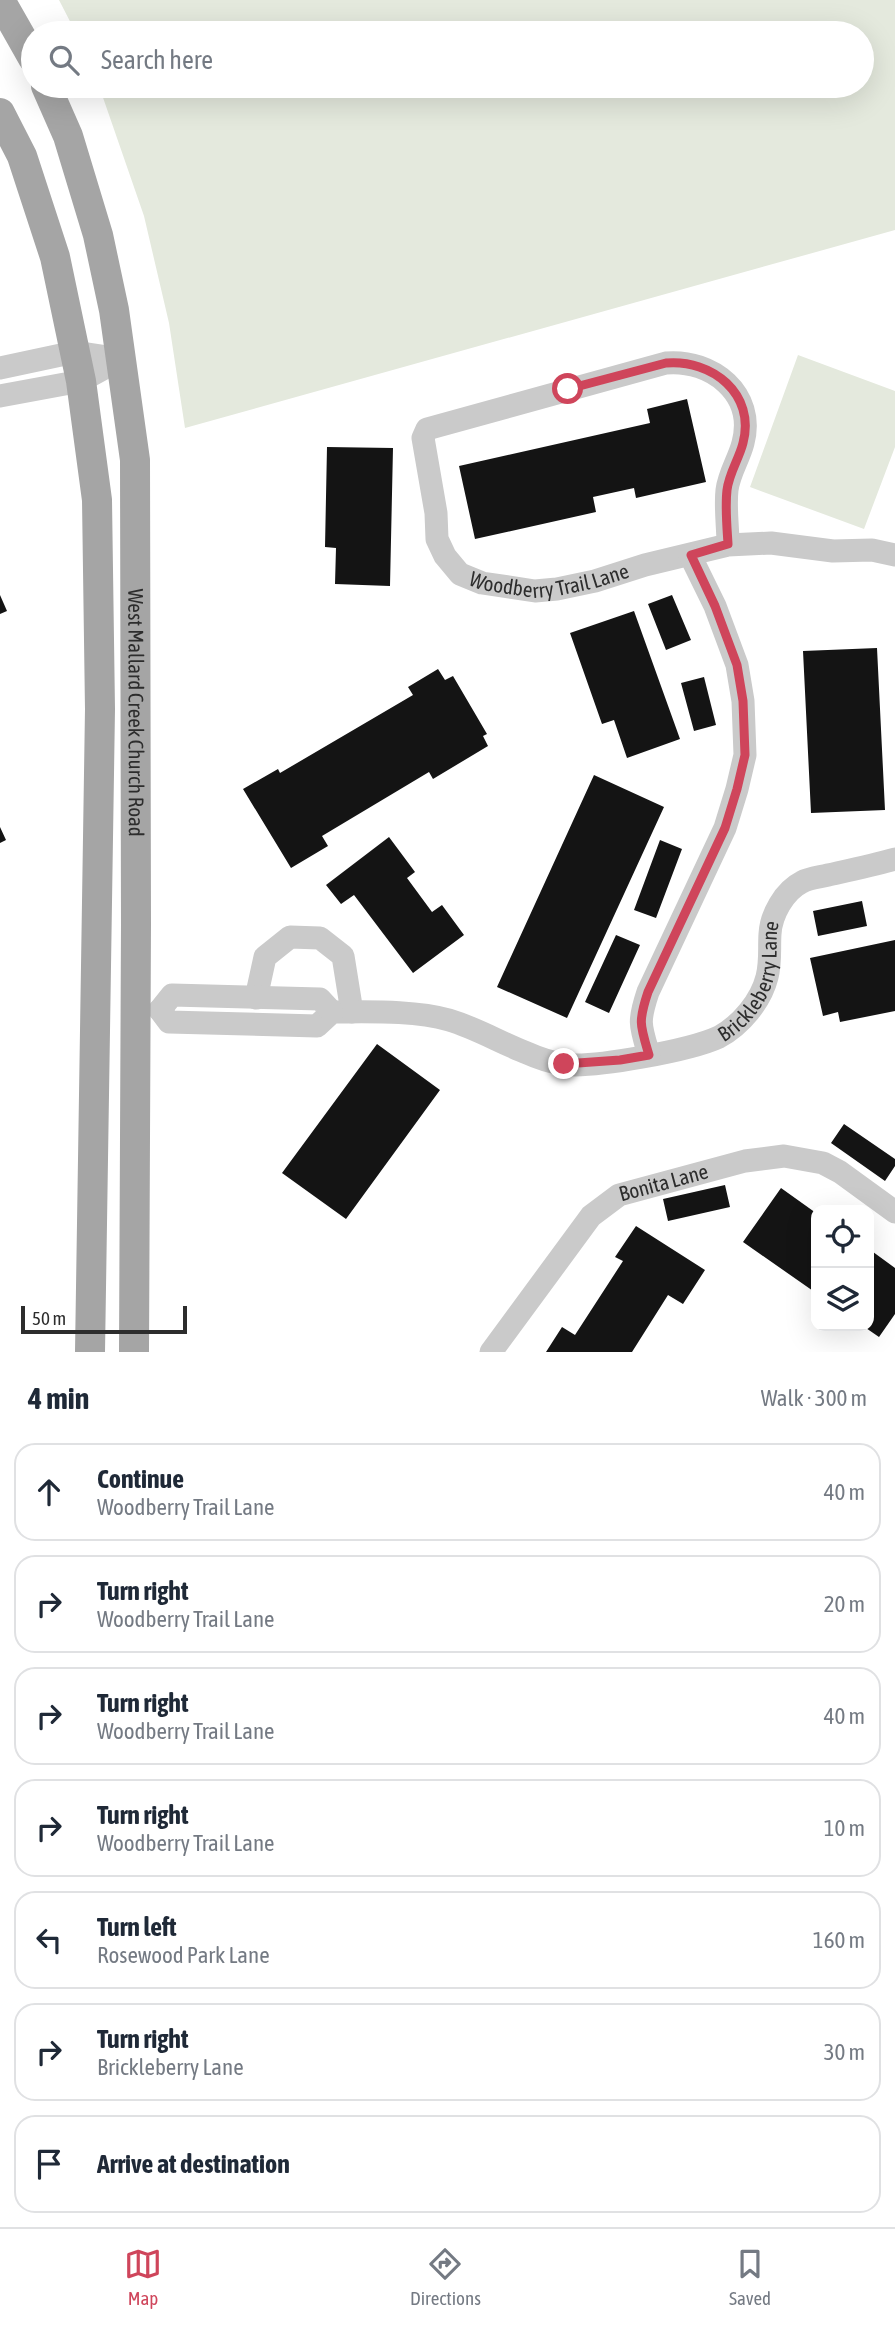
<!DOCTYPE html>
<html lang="en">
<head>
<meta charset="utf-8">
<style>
  :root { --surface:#fff; --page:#f2f2f3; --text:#1f2937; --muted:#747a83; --line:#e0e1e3; --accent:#cf455b }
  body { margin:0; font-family:"Asap Condensed",sans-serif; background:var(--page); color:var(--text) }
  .controls { position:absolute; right:21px; bottom:21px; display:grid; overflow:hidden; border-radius:14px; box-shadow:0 7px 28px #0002 }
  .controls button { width:63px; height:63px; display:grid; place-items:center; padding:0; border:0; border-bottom:2px solid var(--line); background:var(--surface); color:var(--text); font:35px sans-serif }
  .scale { position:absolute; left:21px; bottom:18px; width:166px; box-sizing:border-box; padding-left:7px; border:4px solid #2d2d2d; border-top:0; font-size:19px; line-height:24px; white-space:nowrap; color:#2d2d2d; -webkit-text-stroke:5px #fff; paint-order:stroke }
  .stop { position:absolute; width:21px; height:21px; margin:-16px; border:5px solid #cf455b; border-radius:50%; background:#fff }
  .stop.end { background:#cf455b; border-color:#fff; box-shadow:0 2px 7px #0008 }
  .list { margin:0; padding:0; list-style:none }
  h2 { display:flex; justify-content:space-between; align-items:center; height:91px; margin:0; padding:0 28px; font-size:30px }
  h2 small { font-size:23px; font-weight:400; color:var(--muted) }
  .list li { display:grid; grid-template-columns:46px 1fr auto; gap:21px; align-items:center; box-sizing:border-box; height:98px; margin:0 14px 14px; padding:0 14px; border:2px solid var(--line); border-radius:21px }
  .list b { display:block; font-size:26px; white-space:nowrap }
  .list p { margin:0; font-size:23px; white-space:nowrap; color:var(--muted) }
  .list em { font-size:23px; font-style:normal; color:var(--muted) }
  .icon { flex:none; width:38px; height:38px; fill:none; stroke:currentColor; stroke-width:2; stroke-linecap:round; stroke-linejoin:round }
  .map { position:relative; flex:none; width:895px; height:1352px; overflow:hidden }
  .search { position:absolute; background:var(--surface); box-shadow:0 7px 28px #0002; left:21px; right:21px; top:21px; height:77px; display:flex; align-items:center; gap:18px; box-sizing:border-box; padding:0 24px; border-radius:38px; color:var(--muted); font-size:26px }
  .sheet { height:875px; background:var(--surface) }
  nav { display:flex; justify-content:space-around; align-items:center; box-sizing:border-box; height:98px; border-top:2px solid var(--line); background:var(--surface); font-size:19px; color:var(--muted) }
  nav a { display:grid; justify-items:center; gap:4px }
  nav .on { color:var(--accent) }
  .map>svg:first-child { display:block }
</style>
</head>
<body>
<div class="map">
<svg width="895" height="1352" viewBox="0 0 895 1352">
  <rect width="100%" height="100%" fill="#fff"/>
  <path fill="#e4e9dd" d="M59,0H895V230L185,428L169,323L144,216L99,86H862V33H76Z
    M798,355L895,391V447L864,529L750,487Z"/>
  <path fill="#141414" d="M687,399L706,482L636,498L634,488L593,497L596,512L475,539L459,466L650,423L647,409Z
    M327,447L393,448L390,586L335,584L336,548L325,547Z
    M0,595L7,611L0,614Z
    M672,595L691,640L666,650L648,604Z
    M634,611L680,739L627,758L614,720L602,724L570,633Z
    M877,648L885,810L811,813L803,651Z
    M438,669L445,680L453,676L487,734L483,736L488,746L433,779L429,772L322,836L328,846L291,868L243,789L278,769L280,773L413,695L408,687Z
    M704,677L716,725L694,731L681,683Z
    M594,775L664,807L567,1018L497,987Z
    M0,827L6,840L0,843Z
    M389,837L415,872L407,878L432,912L442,905L464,935L413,973L354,895L341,904L326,885Z
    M660,840L682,849L656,918L634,910Z
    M862,901L867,926L818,936L813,911Z
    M616,935L640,945L609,1013L585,1002Z
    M895,940V1011L840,1022L838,1012L823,1016L810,958Z
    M377,1044L440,1090L346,1219L282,1173Z
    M844,1124L895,1159V1166L885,1181L831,1143Z
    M725,1185L730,1207L668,1221L663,1199Z
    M781,1188L816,1213V1293L743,1242Z
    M636,1226L705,1270L683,1304L668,1295L632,1352H546L562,1327L575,1335L623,1261L615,1257Z
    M869,1249L895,1268V1314L879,1337L863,1326H869Z"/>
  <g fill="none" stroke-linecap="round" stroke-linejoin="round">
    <g stroke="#cacaca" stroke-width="23">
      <path d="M0,368L75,352L121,359"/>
      <path d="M0,396L81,381L121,359"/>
      <path id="s1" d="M728,545C728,527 725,507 727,490C729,473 739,459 743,443C756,394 712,359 666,363L427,429L423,438L436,513L437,539L445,556L460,574L482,583L535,591L557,589L595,581L645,565L728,545L771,543L833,551L872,550L895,555"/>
      <path d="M256,998L265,957L290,937L320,938L343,956L352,1012"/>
      <path id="s2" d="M160,1010L169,1022L317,1026L332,1012C368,1012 414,1010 449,1020C476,1028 501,1043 527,1053C538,1058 551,1062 562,1064C592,1069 691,1050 719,1037C741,1025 761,1001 767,977C771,962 769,948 770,934C771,915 784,891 802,882C809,878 820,877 828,875C850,870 873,865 895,859"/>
      <path d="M160,1010L172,995L320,999L332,1012"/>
      <path d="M649,1055C640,1025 638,1022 648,992L725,828L737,789L745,755L743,701L737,665L715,606L690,555"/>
      <path id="s3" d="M491,1352L591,1216L619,1195L745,1161L784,1156L823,1163L840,1172L895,1212"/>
    </g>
    <g stroke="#a5a5a5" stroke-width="30">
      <path d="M0,0L33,58"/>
      <path id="s4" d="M46,86L68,136L98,235L114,310L135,460L136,924L134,1352"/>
      <path d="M0,113L22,156L55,257L81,381L97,500L100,709L90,1352"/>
    </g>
  </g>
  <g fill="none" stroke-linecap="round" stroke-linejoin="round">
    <path stroke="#cf455b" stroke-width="9" d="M564,1064L620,1060L649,1055C640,1025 638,1022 648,992L725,828L737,789L745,755L743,701L737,665L715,606L691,555L728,544C727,527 725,507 727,490C729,473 739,459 743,443C756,394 712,359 666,363L568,389"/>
  </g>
  <g text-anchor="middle" stroke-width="7" stroke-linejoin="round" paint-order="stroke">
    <g font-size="21" fill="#2d2d2d" stroke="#fff">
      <text dy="7" stroke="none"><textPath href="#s1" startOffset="730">Woodberry Trail Lane</textPath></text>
      <text dy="7" stroke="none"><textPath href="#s4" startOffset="639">West Mallard Creek Church Road</textPath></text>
      <text dy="7" stroke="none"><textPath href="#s2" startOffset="651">Brickleberry Lane</textPath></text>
      <text dy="7" stroke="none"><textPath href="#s3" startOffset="250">Bonita Lane</textPath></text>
    </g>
  </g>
</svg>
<div class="controls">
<button><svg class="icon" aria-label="locate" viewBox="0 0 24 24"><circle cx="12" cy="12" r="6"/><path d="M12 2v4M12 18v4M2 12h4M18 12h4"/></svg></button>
<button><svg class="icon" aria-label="layers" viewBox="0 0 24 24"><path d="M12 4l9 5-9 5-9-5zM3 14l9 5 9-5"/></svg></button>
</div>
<div class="scale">50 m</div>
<div class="stop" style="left:568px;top:389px"></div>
<div class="stop end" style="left:564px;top:1064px"></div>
<div class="search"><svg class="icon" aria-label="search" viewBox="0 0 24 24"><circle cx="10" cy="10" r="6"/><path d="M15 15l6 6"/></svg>Search here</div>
</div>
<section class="sheet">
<h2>4 min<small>Walk · 300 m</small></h2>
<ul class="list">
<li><svg class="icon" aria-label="ahead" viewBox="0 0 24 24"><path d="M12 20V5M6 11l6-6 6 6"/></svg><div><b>Continue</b><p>Woodberry Trail Lane</p></div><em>40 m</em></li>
<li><svg class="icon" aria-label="right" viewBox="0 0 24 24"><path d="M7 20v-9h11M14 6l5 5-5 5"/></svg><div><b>Turn right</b><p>Woodberry Trail Lane</p></div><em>20 m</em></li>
<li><svg class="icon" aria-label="right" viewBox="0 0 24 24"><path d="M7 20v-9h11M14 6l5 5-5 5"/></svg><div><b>Turn right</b><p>Woodberry Trail Lane</p></div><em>40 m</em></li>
<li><svg class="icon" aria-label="right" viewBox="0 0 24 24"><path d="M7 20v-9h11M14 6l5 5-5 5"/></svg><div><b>Turn right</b><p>Woodberry Trail Lane</p></div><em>10 m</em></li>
<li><svg class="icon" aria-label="left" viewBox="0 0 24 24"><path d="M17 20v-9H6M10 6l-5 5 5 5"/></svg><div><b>Turn left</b><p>Rosewood Park Lane</p></div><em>160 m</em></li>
<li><svg class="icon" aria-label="right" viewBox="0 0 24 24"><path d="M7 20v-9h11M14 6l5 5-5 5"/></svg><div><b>Turn right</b><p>Brickleberry Lane</p></div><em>30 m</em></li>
<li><svg class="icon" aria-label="arrive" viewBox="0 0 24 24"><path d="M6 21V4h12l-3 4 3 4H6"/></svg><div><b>Arrive at destination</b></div></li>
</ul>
</section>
<nav>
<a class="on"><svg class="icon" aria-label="map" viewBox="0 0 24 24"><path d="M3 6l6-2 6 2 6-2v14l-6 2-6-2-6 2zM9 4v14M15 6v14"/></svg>Map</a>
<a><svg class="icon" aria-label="directions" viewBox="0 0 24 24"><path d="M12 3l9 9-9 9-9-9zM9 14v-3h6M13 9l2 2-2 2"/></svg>Directions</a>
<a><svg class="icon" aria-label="saved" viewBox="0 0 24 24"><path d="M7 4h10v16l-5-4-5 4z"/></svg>Saved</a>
</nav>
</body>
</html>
